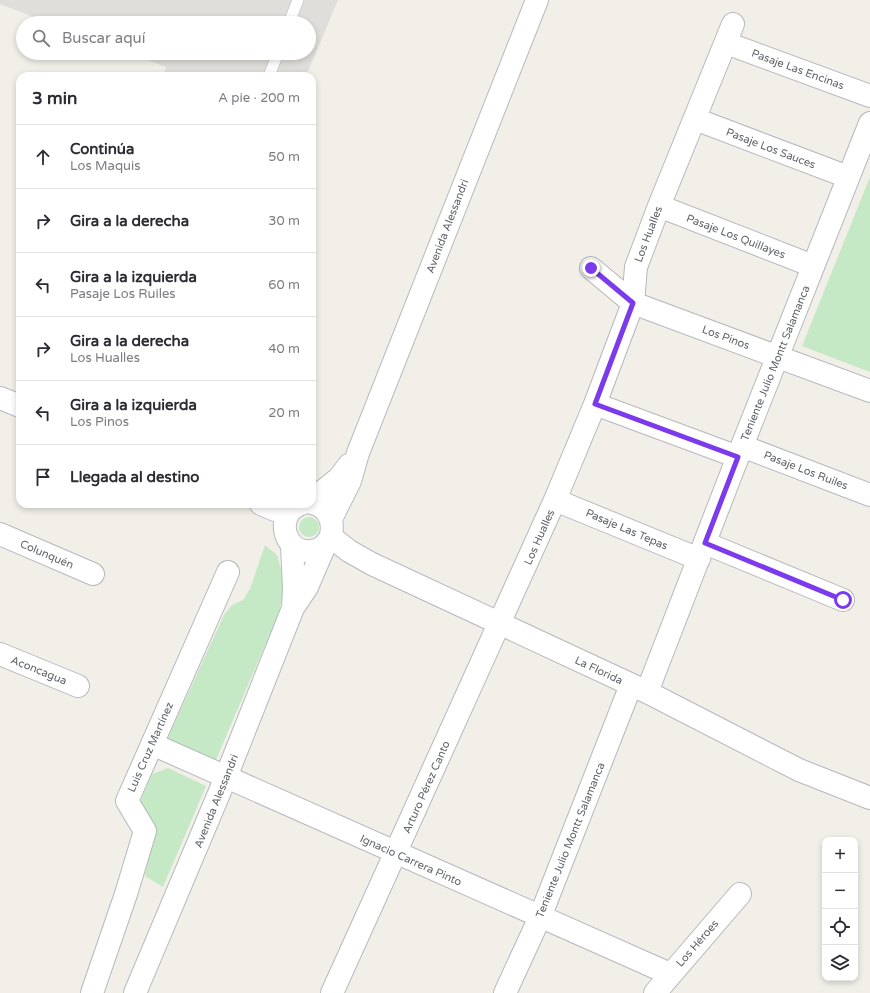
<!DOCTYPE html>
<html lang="es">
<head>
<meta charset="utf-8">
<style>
  :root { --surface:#fff; --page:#f7f7f7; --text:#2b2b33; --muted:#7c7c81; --line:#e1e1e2 }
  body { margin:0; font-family:"Varela Round",sans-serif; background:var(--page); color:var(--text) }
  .controls { position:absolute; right:12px; bottom:12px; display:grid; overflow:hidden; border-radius:8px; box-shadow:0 2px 6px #0003 }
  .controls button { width:36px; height:36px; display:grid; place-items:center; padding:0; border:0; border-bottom:1px solid var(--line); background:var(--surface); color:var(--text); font:20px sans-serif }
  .stop { position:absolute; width:12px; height:12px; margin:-9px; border:3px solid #7c3aed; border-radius:50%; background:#fff }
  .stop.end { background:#7c3aed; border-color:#fff; box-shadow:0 1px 4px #0008 }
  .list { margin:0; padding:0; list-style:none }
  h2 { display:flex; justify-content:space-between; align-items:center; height:52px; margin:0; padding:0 16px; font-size:17px }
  h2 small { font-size:13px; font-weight:400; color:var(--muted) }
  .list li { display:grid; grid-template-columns:26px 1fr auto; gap:12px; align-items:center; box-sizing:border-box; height:64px; padding:0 16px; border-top:1px solid var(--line) }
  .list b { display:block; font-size:15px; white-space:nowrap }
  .list p { margin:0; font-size:13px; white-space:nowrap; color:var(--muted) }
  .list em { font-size:13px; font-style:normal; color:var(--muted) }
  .icon { flex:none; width:22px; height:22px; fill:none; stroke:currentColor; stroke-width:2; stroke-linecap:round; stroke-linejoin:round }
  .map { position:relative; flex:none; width:870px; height:993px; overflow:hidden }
  .search { position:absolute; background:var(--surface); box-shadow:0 2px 6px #0003; left:16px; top:16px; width:300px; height:44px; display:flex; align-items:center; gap:10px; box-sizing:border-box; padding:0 14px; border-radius:22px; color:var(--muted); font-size:15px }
  .panel { position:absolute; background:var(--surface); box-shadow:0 2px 6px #0003; left:16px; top:72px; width:300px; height:436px; border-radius:12px }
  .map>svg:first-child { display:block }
</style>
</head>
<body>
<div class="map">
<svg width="870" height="993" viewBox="0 0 870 993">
  <rect width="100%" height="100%" fill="#f1efe8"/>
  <path fill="#e0deda" d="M0,0H338L306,76H163L166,67L129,53H309V23H49L0,4Z"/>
  <path fill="#c5e8c5" d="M870,177V372L802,346Z
    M299 527a10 10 0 1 1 20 0a10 10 0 1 1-20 0Z
    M265,545L277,555L282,573L284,591L278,615L215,762L166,742L224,615L232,605L243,600L250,589Z
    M168,768L206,786L163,887L145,876L149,853L140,802L152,774Z"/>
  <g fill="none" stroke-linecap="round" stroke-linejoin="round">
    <g stroke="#b5b8bc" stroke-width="12">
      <path id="service" d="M289,23L298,0
        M269,76L278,53"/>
    </g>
    <g stroke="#b5b8bc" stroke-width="24">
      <path id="minor" d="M726,43L870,96
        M695,119L848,177
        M659,206L813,266
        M591,268L633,303L870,391
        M595,404L738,457
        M742,446L870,495
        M555,500L699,559
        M0,534L93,574
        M705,543L843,600
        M0,654L78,686
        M152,744L670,974
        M92,993L126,894L145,831L127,801L228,572
        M332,993L555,500L595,404L633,303L636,267L659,206L733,24
        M505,993L540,917L631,685
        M655,993L740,894"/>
    </g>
    <g stroke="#b5b8bc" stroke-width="24">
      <path id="tertiary" d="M331,537L349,551L372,564L647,692L799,770L870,798
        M647,692L742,446L870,123"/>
    </g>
    <g stroke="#b6babf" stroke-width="24">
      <path id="secondary" d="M0,398L20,406
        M312,500L339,478L349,465
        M261,504L287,515
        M301,504C274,513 283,555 312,551C339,547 338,508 312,503
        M331,519L350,481L358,453L537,0
        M292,545L294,589L293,608
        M135,993L226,777L293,608L307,587L326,543"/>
    </g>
    <use href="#service" stroke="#fff" stroke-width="11"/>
    <use href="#minor" stroke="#fff" stroke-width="22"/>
    <use href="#tertiary" stroke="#fff" stroke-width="22"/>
    <use href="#secondary" stroke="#fff" stroke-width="22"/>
  </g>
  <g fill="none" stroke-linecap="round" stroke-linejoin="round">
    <path stroke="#7c3aed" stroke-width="5" d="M591,268L633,303L595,404L738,457L705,543L843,600"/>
  </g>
  <g text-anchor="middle" stroke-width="3" stroke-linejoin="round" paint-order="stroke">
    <g font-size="11" fill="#5f6368" stroke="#fff">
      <text transform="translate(798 69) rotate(20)" y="4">Pasaje Las Encinas</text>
      <text transform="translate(771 148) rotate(21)" y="4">Pasaje Los Sauces</text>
      <text transform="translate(447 226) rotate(-69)" y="4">Avenida Alessandri</text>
      <text transform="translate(648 234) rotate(-69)" y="4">Los Hualles</text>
      <text transform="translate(736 236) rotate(21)" y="4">Pasaje Los Quillayes</text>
      <text transform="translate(726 337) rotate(20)" y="4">Los Pinos</text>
      <text transform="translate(775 363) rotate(-68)" y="4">Teniente Julio Montt Salamanca</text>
      <text transform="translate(806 470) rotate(21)" y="4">Pasaje Los Ruiles</text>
      <text transform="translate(627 529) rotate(23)" y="4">Pasaje Las Tepas</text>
      <text transform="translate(539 537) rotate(-66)" y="4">Los Hualles</text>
      <text transform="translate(47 554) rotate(23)" y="4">Colunquén</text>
      <text transform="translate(39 670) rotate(22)" y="4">Aconcagua</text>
      <text transform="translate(599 670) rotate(25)" y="4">La Florida</text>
      <text transform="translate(150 747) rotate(-66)" y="4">Luis Cruz Martínez</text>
      <text transform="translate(426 787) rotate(-66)" y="4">Arturo Pérez Canto</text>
      <text transform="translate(216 801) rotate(-68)" y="4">Avenida Alessandri</text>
      <text transform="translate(570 840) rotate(-68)" y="4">Teniente Julio Montt Salamanca</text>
      <text transform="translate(411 860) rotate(24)" y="4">Ignacio Carrera Pinto</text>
      <text transform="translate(697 943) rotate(-49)" y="4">Los Héroes</text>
    </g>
  </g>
</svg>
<div class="controls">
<button>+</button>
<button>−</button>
<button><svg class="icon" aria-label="locate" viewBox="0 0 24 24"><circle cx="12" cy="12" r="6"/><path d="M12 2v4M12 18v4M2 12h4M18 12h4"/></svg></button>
<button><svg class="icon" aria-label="layers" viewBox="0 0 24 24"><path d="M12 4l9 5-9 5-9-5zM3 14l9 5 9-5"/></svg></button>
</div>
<div class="stop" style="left:843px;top:600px"></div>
<div class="stop end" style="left:591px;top:268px"></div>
<div class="search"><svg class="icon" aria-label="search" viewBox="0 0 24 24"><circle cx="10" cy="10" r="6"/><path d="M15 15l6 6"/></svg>Buscar aquí</div>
<section class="panel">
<h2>3 min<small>A pie · 200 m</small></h2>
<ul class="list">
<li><svg class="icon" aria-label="ahead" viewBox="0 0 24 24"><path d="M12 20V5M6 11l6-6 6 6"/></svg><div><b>Continúa</b><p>Los Maquis</p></div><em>50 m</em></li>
<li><svg class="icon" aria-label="right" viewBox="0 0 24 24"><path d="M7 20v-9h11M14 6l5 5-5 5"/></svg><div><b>Gira a la derecha</b></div><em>30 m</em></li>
<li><svg class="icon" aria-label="left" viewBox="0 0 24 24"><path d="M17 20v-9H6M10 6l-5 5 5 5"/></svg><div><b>Gira a la izquierda</b><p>Pasaje Los Ruiles</p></div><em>60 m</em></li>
<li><svg class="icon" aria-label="right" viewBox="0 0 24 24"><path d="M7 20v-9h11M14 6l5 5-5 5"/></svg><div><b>Gira a la derecha</b><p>Los Hualles</p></div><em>40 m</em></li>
<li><svg class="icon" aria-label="left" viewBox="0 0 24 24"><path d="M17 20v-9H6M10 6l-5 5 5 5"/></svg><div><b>Gira a la izquierda</b><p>Los Pinos</p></div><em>20 m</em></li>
<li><svg class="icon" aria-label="arrive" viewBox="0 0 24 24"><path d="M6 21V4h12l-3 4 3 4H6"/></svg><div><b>Llegada al destino</b></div></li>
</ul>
</section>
</div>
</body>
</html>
